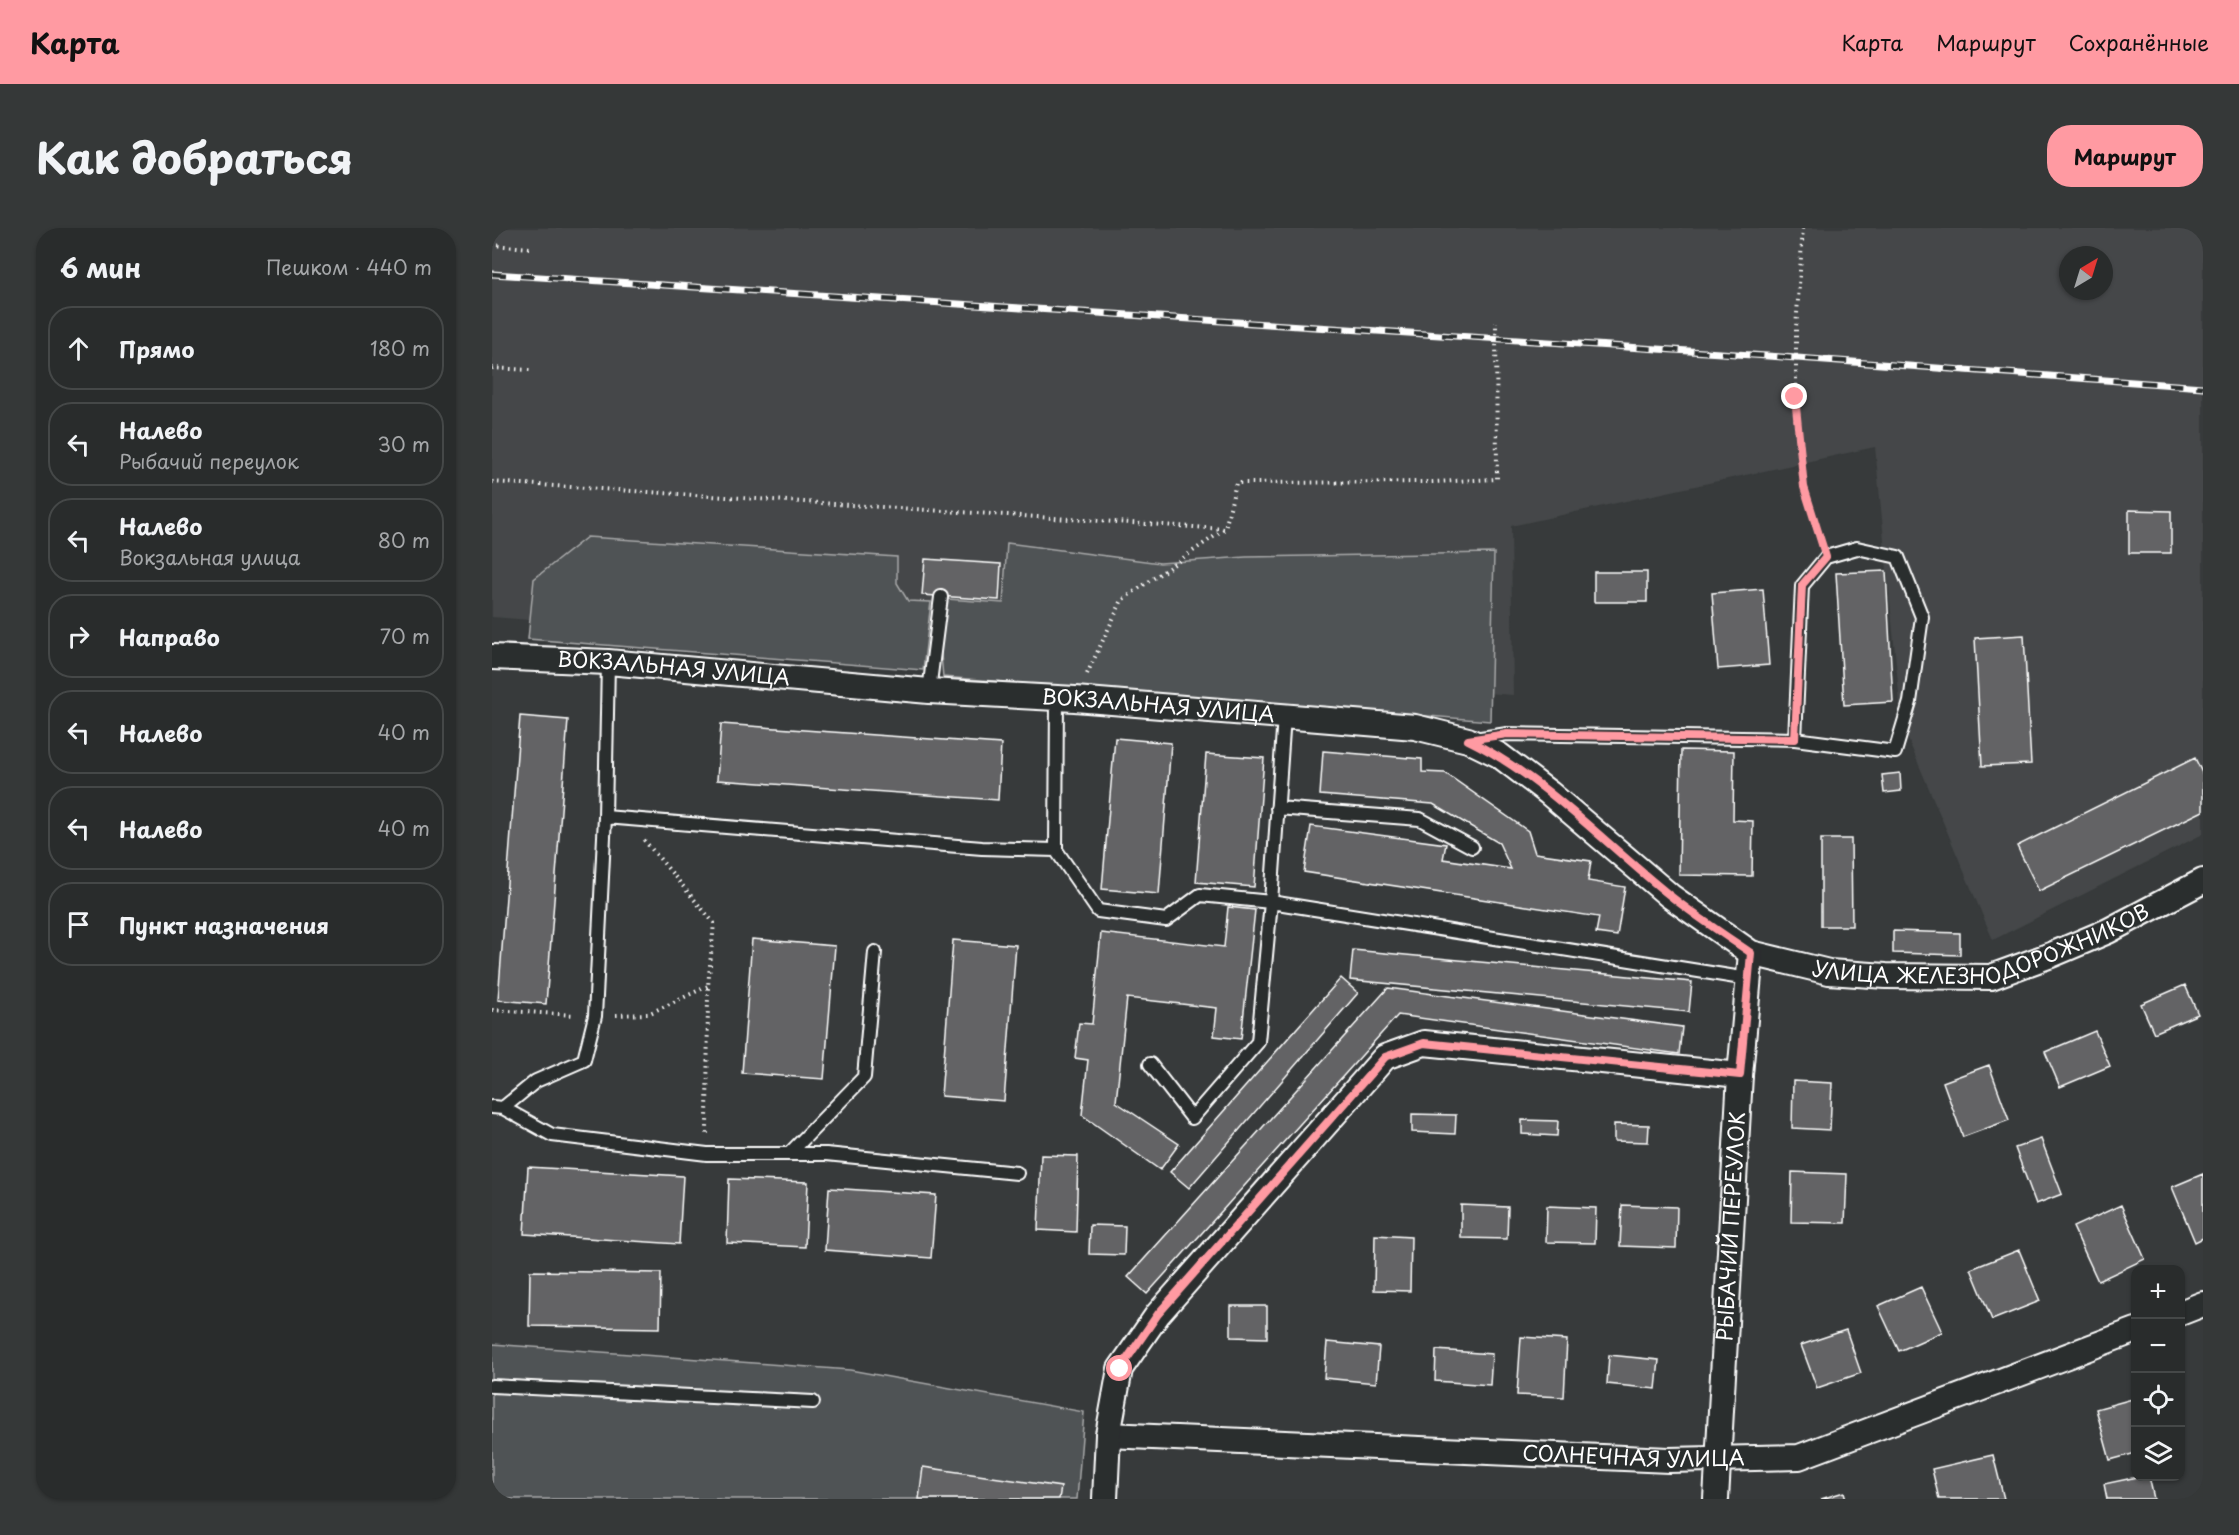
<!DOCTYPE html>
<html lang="ru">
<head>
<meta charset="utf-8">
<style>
  :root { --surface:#292c2c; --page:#353838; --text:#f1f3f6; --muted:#a5a7a9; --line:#454848; --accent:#ff9aa2 }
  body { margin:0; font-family:"Playpen Sans",sans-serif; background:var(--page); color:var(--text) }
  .controls { position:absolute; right:18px; bottom:18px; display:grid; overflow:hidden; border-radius:12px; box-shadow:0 2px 4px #0004 }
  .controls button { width:54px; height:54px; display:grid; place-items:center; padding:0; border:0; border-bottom:2px solid var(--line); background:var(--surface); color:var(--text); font:30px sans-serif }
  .compass { position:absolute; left:1567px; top:18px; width:54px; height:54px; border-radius:50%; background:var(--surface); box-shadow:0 2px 4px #0004; rotate:38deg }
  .stop { position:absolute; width:18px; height:18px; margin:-14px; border:4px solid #ff9aa2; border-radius:50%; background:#fff }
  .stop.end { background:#ff9aa2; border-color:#fff; box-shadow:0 2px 6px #0008 }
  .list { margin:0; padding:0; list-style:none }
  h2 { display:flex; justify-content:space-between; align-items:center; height:78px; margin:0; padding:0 24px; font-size:26px }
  h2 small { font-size:20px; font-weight:400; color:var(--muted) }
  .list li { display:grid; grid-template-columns:39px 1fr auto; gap:18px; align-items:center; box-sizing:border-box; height:84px; margin:0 12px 12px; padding:0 12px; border:2px solid var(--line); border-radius:24px }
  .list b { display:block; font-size:22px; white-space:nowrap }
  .list p { margin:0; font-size:20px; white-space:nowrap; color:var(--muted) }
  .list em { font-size:20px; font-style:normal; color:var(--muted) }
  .icon { flex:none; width:33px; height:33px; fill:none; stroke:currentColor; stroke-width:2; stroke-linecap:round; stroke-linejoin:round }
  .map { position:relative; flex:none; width:1711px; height:1271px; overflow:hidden; border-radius:24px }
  header { display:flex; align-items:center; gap:36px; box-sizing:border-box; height:84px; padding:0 30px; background:var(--accent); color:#111 }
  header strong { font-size:28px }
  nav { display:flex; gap:33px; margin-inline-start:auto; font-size:21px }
  .intro { display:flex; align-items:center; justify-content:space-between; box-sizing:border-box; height:144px; padding:0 36px }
  h1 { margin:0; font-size:42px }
  .button { padding:15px 27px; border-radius:24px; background:var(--accent); color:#111; font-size:21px; font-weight:700 }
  main { display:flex; gap:36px; padding:0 36px }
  aside { flex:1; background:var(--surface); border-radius:24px; box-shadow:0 2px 4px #0004 }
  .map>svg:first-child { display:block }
</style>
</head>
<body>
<header>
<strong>Карта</strong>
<nav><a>Карта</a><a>Маршрут</a><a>Сохранённые</a></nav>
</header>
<div class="intro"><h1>Как добраться</h1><a class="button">Маршрут</a></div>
<main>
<aside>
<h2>6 мин<small>Пешком · 440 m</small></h2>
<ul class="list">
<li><svg class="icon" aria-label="ahead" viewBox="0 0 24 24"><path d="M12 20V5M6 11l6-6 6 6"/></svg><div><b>Прямо</b></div><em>180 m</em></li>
<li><svg class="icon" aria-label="left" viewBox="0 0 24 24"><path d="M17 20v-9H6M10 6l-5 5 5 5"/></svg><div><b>Налево</b><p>Рыбачий переулок</p></div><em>30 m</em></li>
<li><svg class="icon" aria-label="left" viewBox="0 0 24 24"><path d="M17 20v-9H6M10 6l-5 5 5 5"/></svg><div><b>Налево</b><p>Вокзальная улица</p></div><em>80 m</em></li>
<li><svg class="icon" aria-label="right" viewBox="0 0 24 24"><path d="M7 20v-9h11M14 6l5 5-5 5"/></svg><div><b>Направо</b></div><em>70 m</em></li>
<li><svg class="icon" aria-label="left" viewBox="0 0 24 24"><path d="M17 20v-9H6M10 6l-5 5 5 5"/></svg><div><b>Налево</b></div><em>40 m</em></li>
<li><svg class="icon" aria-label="left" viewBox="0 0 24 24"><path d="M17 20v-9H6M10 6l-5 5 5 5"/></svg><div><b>Налево</b></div><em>40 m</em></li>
<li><svg class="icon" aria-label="arrive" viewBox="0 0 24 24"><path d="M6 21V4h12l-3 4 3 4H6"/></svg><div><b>Пункт назначения</b></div></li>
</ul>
</aside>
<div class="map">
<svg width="1711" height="1271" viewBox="0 0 1711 1271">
  <rect width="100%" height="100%" fill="#373a3b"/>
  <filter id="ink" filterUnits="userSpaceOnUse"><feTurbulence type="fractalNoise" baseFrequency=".0167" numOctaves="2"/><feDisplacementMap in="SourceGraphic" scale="12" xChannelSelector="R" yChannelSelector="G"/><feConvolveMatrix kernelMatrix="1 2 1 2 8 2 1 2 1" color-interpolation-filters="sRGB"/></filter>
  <g filter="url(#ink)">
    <path fill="#444748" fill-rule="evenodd" d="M0,0H1711V606L1501,712L1410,497L1383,219L1019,298L1021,467L0,389ZM1576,27H1612V63H1576Z"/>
    <path fill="#505354" stroke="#a8a9aa" stroke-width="1.5" d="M95,309L405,329V355L416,373L439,374L431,442L36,411L42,351Z
      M515,315L668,335L754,329L1002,325L998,493L451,449L448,416L455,371L511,375Z
      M0,1116L358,1142L592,1184L585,1271H0Z"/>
    <path fill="#636465" stroke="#fff" stroke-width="1.5" d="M1637,282L1679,283V325H1637Z
      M433,331L509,336L507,372L430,367Z
      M1394,343L1401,474L1352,477L1344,345Z
      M1102,344H1155V374H1102Z
      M1271,361L1277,437L1226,441L1220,365Z
      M1532,407L1539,536L1490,538L1483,410Z
      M28,488L76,492L54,776L6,772Z
      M229,496L509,516L506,572L225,552Z
      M623,510L679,515L667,666L610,661Z
      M1189,522L1242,523L1241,592L1261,593L1260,648L1187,647Z
      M831,523L930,531V544L953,545L1036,603L1043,625L1099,633L1096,653L1133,659L1125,708L1104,705L1107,689L812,644L819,598L954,616L951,631L1019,641L1007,615L941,576L828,567Z
      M714,526L772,530L762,659L704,654Z
      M1703,530L1711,547V583L1547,663L1525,618Z
      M1408,545L1409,563L1392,565L1390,547Z
      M1329,611H1359L1360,698H1329Z
      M736,679L763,682L749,811L722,808L725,780L635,770L624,874L687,916L668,942L590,887L596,832L583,830L587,795L600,796L609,705L732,719Z
      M1401,703L1468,705V727L1401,725Z
      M260,711L343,718L332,851L250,845Z
      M461,712L524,717L512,873L449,868Z
      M861,722L1200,754L1197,784L858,752Z
      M849,750L866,765L697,960L678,944Z
      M1693,757L1706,786L1662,805L1649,776Z
      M896,760L1190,799L1187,826L906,787L655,1066L636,1049Z
      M1603,803L1618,838L1568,859L1553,824Z
      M1497,837L1517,892L1471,909L1451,854Z
      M1301,853L1340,855L1338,902L1300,900Z
      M920,886L964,887L963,906L920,904Z
      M1030,892L1066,893L1065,908L1030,906Z
      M1122,896L1157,897L1156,914L1122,913Z
      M1549,911L1570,966L1544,976L1523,920Z
      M549,927L586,928L584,1004L546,1002Z
      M36,939L191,948L187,1016L32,1006Z
      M1300,944L1355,946L1353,995L1299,994Z
      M1711,946V1010L1703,1014L1680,959Z
      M237,951L316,954L313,1019L235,1015Z
      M337,960L444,967L439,1030L333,1022Z
      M969,977L1016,979L1015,1011L969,1010Z
      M1130,977L1185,979L1184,1020L1128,1018Z
      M1629,977L1653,1031L1606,1053L1581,999Z
      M1055,978L1104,980L1103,1015L1054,1014Z
      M598,997L633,998L632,1027L597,1026Z
      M883,1007L919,1009L918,1063L882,1062Z
      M1527,1022L1548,1073L1500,1092L1479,1041Z
      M38,1043L169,1045L168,1100L37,1098Z
      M1429,1059L1450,1104L1407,1123L1386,1078Z
      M739,1078H775V1110L739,1109Z
      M1354,1102L1369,1145L1325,1160L1309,1117Z
      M1029,1109L1075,1112L1072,1169L1025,1167Z
      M835,1114L887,1119L884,1155L832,1150Z
      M944,1122L1000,1126L998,1157L943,1153Z
      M1117,1127L1167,1132L1164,1161L1115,1156Z
      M1644,1170V1225L1618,1232L1604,1181Z
      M1501,1227L1512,1271H1447L1440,1241Z
      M431,1239L569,1259L567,1271H427Z
      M1650,1248H1657L1662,1271H1615L1612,1256Z
      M1352,1264L1354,1271H1329Z"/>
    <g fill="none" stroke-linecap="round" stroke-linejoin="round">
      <g stroke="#fff" stroke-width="16">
        <path id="service" d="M437,463L449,369
          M982,511L1015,506L1303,511L1403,524L1418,474L1430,389L1406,329L1365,320L1334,329L1310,358L1303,511
          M785,580L928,591L980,619
          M113,589L490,620L564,622L565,470
          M564,622L606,683L674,692L708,667L779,674L1256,751
          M658,836L700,890L766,814L779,674L792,488
          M0,879L11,880L60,907L215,926H334L525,945
          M11,880L44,853L92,832L103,788L113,589L116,434
          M297,926L372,849L383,724
          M0,1158L321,1174"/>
      </g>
      <g stroke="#fff" stroke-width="28">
        <g id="minor">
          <path id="s1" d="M0,429L116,434L437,463L583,471L923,499L976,512L1007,527L1057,565L1178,668L1259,725L1337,744L1394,748L1499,749L1559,727L1616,703L1711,653"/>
          <path d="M1688,1085L1711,1076"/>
          <path id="s2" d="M616,1207L1177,1232L1307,1229L1644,1102"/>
          <path d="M613,1271L616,1207L628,1141L666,1086L893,829L932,815L1248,847"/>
          <path id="s3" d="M1224,1271L1248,847L1259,725"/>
        </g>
      </g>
      <path stroke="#fff" stroke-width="4" stroke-dasharray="1.5 4.5" stroke-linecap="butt" d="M1311,0L1304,100V191L1312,259L1328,311
        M0,17L38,20
        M0,140L38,142
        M0,254L733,301
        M595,446L630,372L733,301L744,255L941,254L1005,251L1004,94
        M152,612L222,695L216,758L215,906
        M0,782L83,787
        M124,787L156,786L216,758"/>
      <use href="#service" stroke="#2a2d2e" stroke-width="12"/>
      <use href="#minor" stroke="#2a2d2e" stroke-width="24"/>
      <g stroke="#fff" stroke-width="7">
        <path id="rail" d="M0,46L1305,130L1711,159"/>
      </g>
      <use href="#rail" stroke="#2a2d2e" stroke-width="4.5" stroke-dasharray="14" stroke-linecap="butt"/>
    </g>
  </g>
  <g fill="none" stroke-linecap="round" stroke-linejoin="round" filter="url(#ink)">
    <path stroke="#ff9aa2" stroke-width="8" d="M628,1141L666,1086L893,829L932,815L1248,847L1259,725C1231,706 1202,687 1176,666C1111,614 1052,549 976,512L1015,506L1303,511L1310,357L1334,329L1312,259L1303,169"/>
  </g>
  <g text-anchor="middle" stroke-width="4.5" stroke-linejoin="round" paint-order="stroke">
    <g font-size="21" fill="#fff" stroke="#2a2d2e">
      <text dy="7" stroke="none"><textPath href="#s1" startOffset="182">ВОКЗАЛЬНАЯ УЛИЦА</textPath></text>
      <text dy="7" stroke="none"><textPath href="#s1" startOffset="668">ВОКЗАЛЬНАЯ УЛИЦА</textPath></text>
      <text dy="7" stroke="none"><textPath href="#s1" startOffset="1574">УЛИЦА ЖЕЛЕЗНОДОРОЖНИКОВ</textPath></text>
      <text dy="7" stroke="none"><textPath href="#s3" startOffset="273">РЫБАЧИЙ ПЕРЕУЛОК</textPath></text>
      <text dy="7" stroke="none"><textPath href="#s2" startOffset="526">СОЛНЕЧНАЯ УЛИЦА</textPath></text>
    </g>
  </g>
</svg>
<div class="controls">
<button>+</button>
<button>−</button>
<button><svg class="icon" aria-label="locate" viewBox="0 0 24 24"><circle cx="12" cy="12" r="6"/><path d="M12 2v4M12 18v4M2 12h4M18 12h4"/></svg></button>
<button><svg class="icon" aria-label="layers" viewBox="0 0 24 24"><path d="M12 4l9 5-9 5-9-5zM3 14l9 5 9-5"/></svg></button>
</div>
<svg class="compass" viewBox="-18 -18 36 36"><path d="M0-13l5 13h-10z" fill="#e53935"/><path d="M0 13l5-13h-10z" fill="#a5a7a9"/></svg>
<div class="stop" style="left:628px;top:1141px"></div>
<div class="stop end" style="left:1303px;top:169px"></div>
</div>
</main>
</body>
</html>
